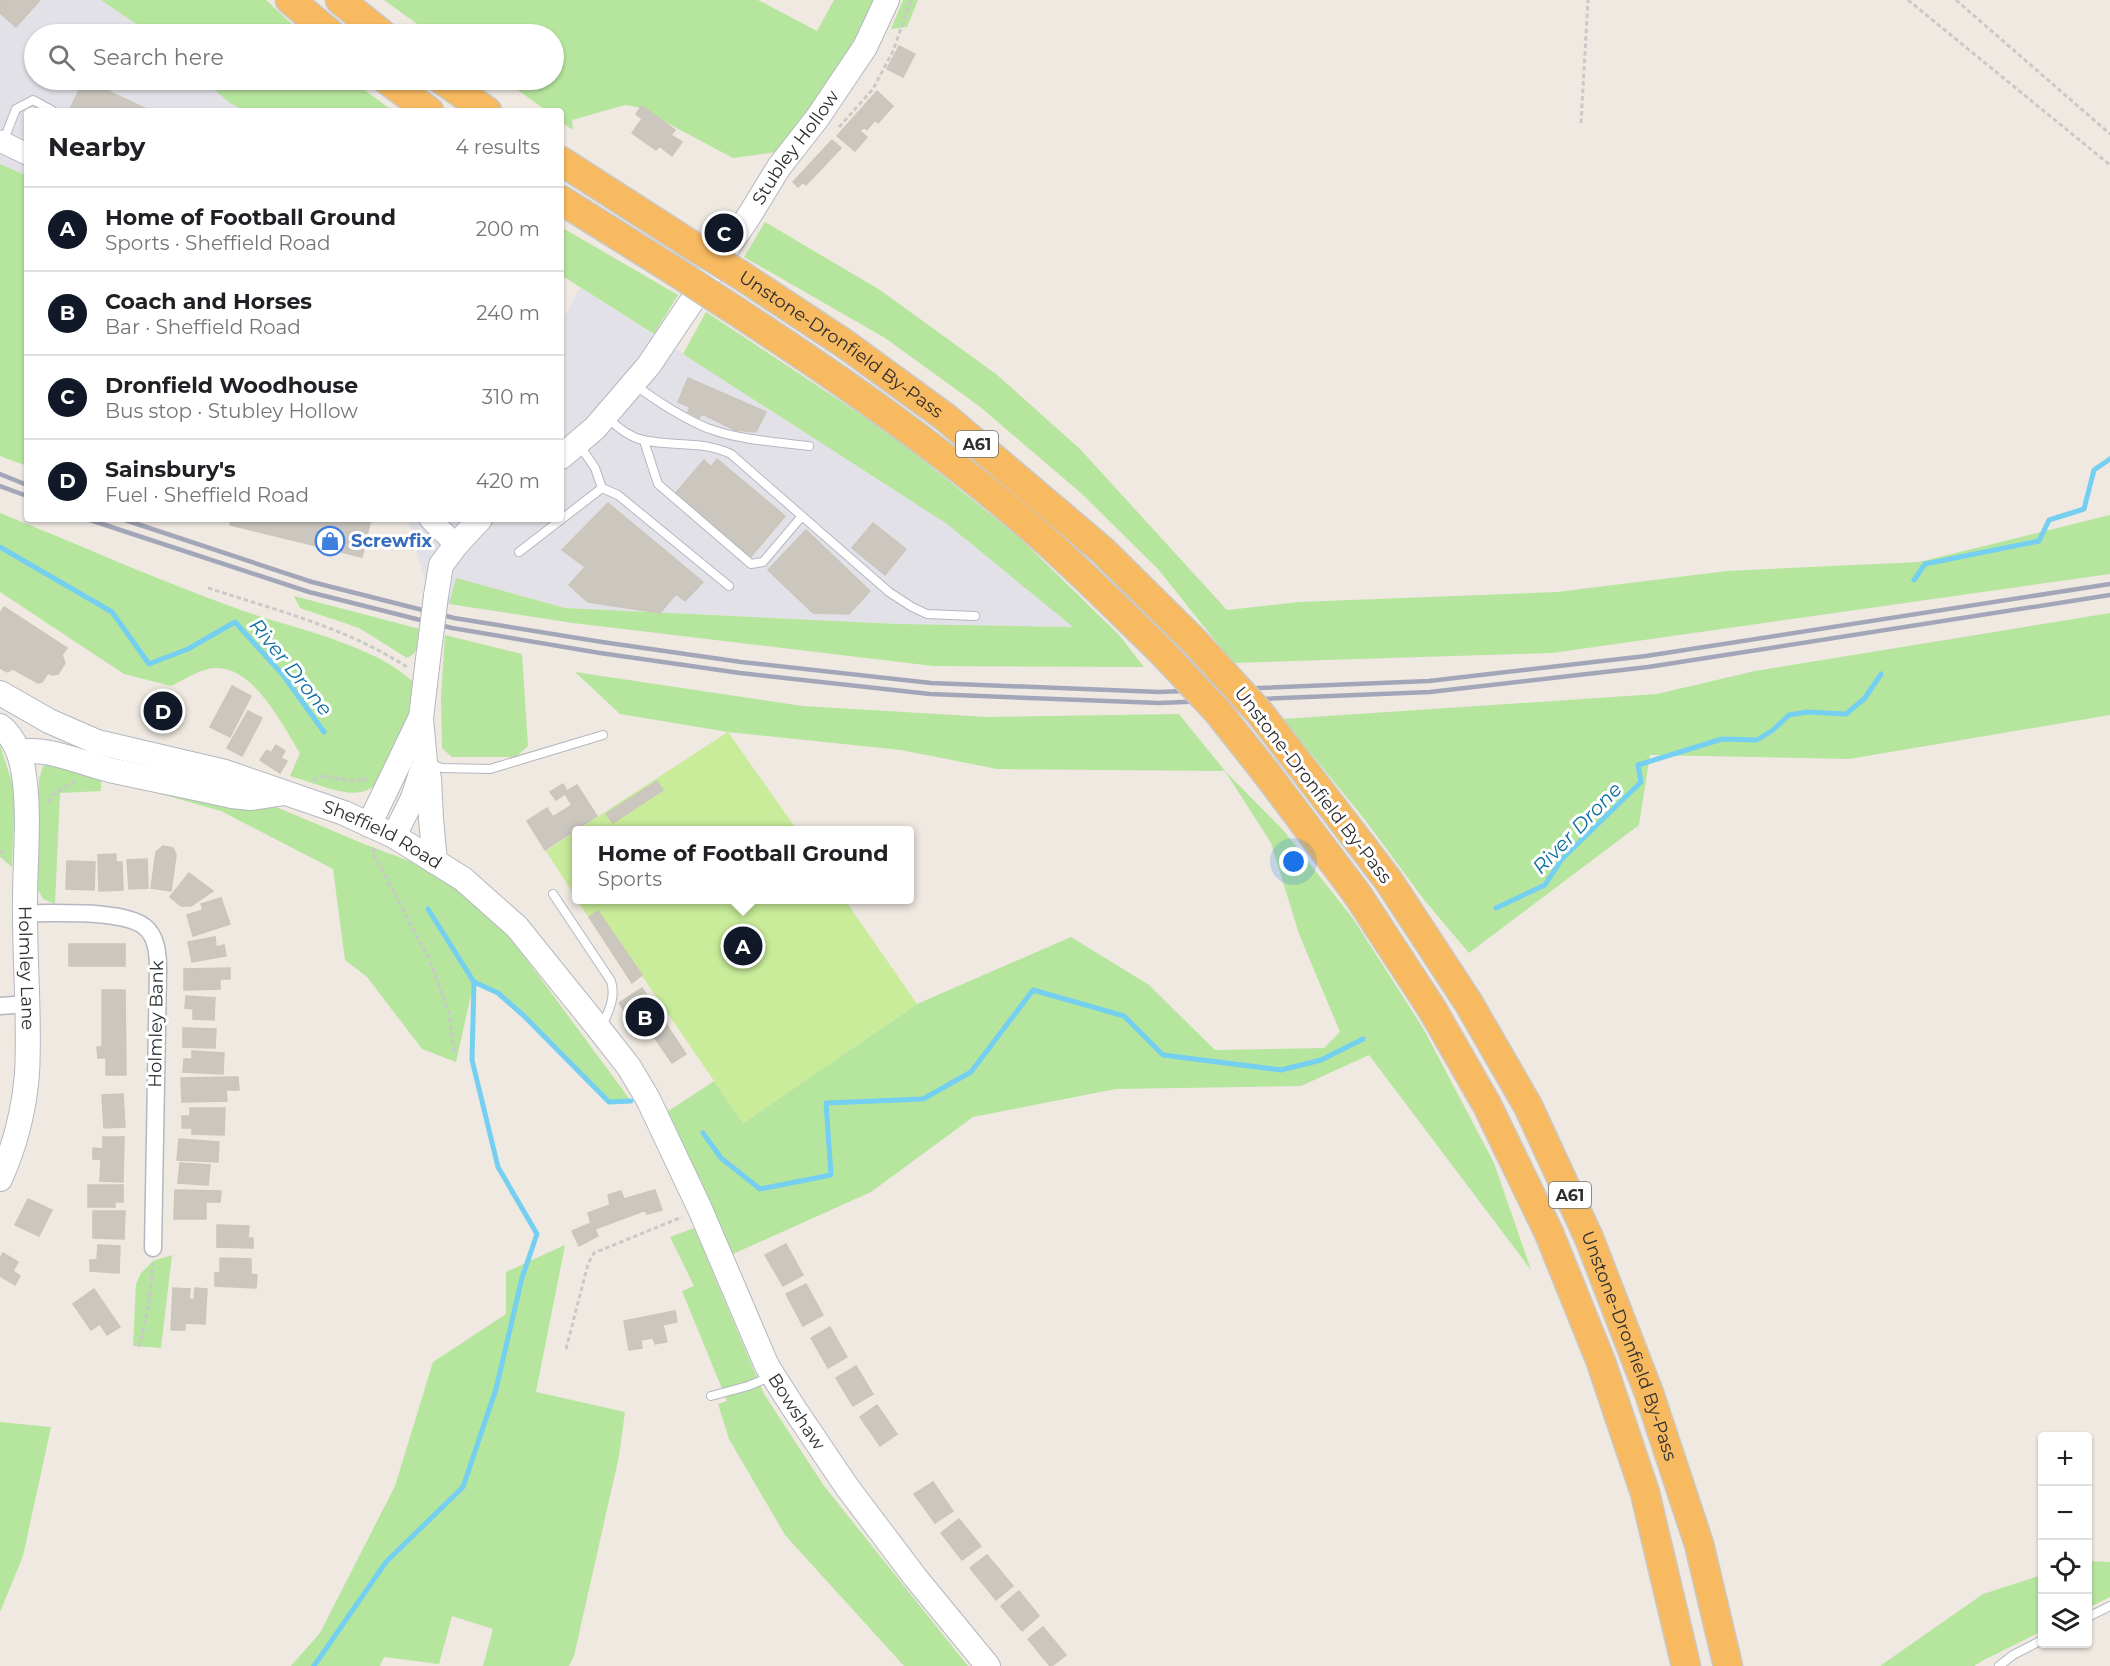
<!DOCTYPE html>
<html lang="en">
<head>
<meta charset="utf-8">
<style>
  :root { --surface:#fff; --page:#f2f2f2; --text:#202124; --muted:#757577; --line:#e0e0e0; --accent:#111827 }
  body { margin:0; font-family:Montserrat,sans-serif; background:var(--page); color:var(--text) }
  .controls { position:absolute; right:18px; bottom:18px; display:grid; overflow:hidden; border-radius:6px; box-shadow:0 2px 4px #0004 }
  .controls button { width:54px; height:54px; display:grid; place-items:center; padding:0; border:0; border-bottom:2px solid var(--line); background:var(--surface); color:var(--text); font:30px sans-serif }
  .you { position:absolute; left:1294px; top:862px; width:21px; height:21px; margin:-15px; border:4px solid #fff; border-radius:50%; background:#1a73e8; box-shadow:0 0 0 9px #1a73e833 }
  .badge { display:grid; place-items:center; width:39px; height:39px; border-radius:50%; background:var(--accent); color:#fff; font-size:20px; font-weight:700 }
  .pin { position:absolute; translate:-50% -50%; border:3px solid #fff; box-shadow:0 2px 6px #0006 }
  .popup { position:absolute; left:572px; top:826px; width:342px; height:78px; box-sizing:border-box; display:grid; place-content:center; border-radius:6px; background:var(--surface); filter:drop-shadow(0 2px 4px #0005); font-size:20px; white-space:nowrap; color:var(--muted) }
  .popup b { font-size:22px; color:var(--text) }
  .popup::after { content:''; position:absolute; left:50%; top:100%; margin-left:-12px; border:12px solid transparent; border-top-color:var(--surface) }
  .list { margin:0; padding:0; list-style:none }
  h2 { display:flex; justify-content:space-between; align-items:center; height:78px; margin:0; padding:0 24px; font-size:26px }
  h2 small { font-size:20px; font-weight:400; color:var(--muted) }
  .list li { display:grid; grid-template-columns:39px 1fr auto; gap:18px; align-items:center; box-sizing:border-box; height:84px; padding:0 24px; border-top:2px solid var(--line) }
  .list b { display:block; font-size:22px; white-space:nowrap }
  .list p { margin:0; font-size:20px; white-space:nowrap; color:var(--muted) }
  .list em { font-size:20px; font-style:normal; color:var(--muted) }
  .icon { flex:none; width:33px; height:33px; fill:none; stroke:currentColor; stroke-width:2; stroke-linecap:round; stroke-linejoin:round }
  .map { position:relative; flex:none; width:2110px; height:1666px; overflow:hidden }
  .search { position:absolute; background:var(--surface); box-shadow:0 2px 4px #0004; left:24px; top:24px; width:540px; height:66px; display:flex; align-items:center; gap:15px; box-sizing:border-box; padding:0 21px; border-radius:33px; color:var(--muted); font-size:22px }
  .panel { position:absolute; background:var(--surface); box-shadow:0 2px 4px #0004; left:24px; top:108px; width:540px; height:414px; border-radius:6px }
  .map>svg:first-child { display:block }
</style>
</head>
<body>
<div class="map">
<svg width="2110" height="1666" viewBox="0 0 2110 1666">
  <rect width="100%" height="100%" fill="#efe9e1"/>
  <path fill="#e3e1e8" d="M0,0H101L151,34H34V80H203L230,103L245,111H27V176L0,164Z
    M580,287L947,524L1074,627L898,624L565,608L456,579L449,604L423,600L426,584L408,519H561V324Z"/>
  <path fill="#b6e59e" d="M101,0H266L303,34H151Z
    M384,0H758L817,31L834,0H874L868,19L789,140L777,152L733,158L637,107L625,105L572,120L573,130L561,122V111H547L504,80H554V34H431Z
    M903,0H918L907,27L891,29Z
    M203,80H351L393,111H245L230,103Z
    M0,164L27,176V466L0,456Z
    M765,222L880,290L996,374L1079,448L1227,610L1299,602L1557,592L1727,571L1919,562L2110,515V574L1552,653L1233,663L1158,569L1082,494L979,406L885,338L744,257Z
    M561,227L678,295L654,334L561,275Z
    M706,312L892,435L1020,538L1119,635L1144,667L933,666L573,623L449,604L456,578L565,608L898,624L1073,627L947,524L683,354Z
    M0,513C80,545 159,581 241,610C291,628 374,644 412,681C412,710 396,786 361,792C342,796 309,781 290,776L300,753C281,723 249,656 205,670C194,673 182,681 171,686L124,674L0,592Z
    M294,596L420,629C419,642 420,652 407,658L359,628L300,608Z
    M2110,613V715L1849,759L1650,755L1639,825L1469,953L1425,901L1365,820L1283,719L1657,694L1755,671Z
    M445,635L522,654L528,746L516,757H452L442,748L441,696Z
    M575,672L803,706L987,717L1179,714L1225,771L1284,831L1354,920L1423,1028L1494,1163L1531,1270L1369,1055L1301,1086L1116,1089L973,1117L871,1192L733,1254L667,1112L714,1081L743,1123L917,1004L1071,937L1149,985L1215,1050L1324,1048L1340,1032L1299,934L1271,843L1225,771L997,769L901,750L728,732L620,714Z
    M0,745L15,792L12,867L0,857Z
    M52,763L101,777V791L60,793L55,904L43,899L37,888L39,779L43,766Z
    M143,789L269,804L364,844L428,868L461,890L510,937L631,1101L609,1102L498,993L474,982L456,1062L422,1049L367,977L345,960L333,869L221,811Z
    M694,1228L764,1394L824,1486L968,1666H904L785,1535L729,1439L718,1404L727,1401L682,1291L694,1286L670,1237Z
    M565,1245L536,1392L625,1412L619,1456L574,1656L569,1666H483L493,1629L452,1616L439,1664L384,1657L380,1666H291L320,1633L395,1486L433,1362L506,1314V1272Z
    M172,1255L161,1348L133,1346L136,1284L141,1273L153,1261Z
    M0,1422L51,1427L23,1556L0,1612Z
    M2088,1561L2110,1562V1597L2088,1608Z
    M2042,1575V1631L1982,1661L1974,1666H1880L1983,1594Z"/>
  <path fill="#c9ec9a" d="M728,732L797,830H577Z
    M576,831V898L546,851Z
    M577,900H845L917,1004L743,1123L642,976L632,983Z"/>
  <g fill="none" stroke-linecap="round" stroke-linejoin="round">
    <path stroke="#75cff0" stroke-width="5" d="M0,547L112,612L149,664L188,649L235,622L283,675L324,732
      M1914,580L1925,564L2039,541L2049,520L2084,509L2094,470L2110,459
      M1496,908L1545,885L1562,859L1641,782L1638,765L1722,739L1757,740L1773,730L1789,715L1807,712L1846,714L1865,698L1881,674
      M428,909L474,982L498,993L523,1015L609,1102L631,1101
      M703,1133L721,1158L760,1189L831,1175L826,1103L923,1099L971,1072L1033,990L1124,1016L1163,1055L1281,1070L1321,1060L1363,1039
      M314,1666L386,1562L463,1487L496,1389L522,1278L537,1234L498,1167L472,1060L474,982"/>
  </g>
  <path fill="#cbc7bf" stroke="#cbc5ba" stroke-width="1.5" d="M0,0H40L16,27L0,13Z
    M899,46L915,54L903,77L887,69Z
    M84,80L151,111H69Z
    M877,91L893,106L878,123L875,120L867,130L864,127L860,131L867,137L855,151L837,136Z
    M642,106L675,130L671,135L682,142L672,156L659,146L656,150L632,133L642,119L636,114Z
    M832,140L841,148L806,185L803,182L798,187L793,182Z
    M688,378L766,412L756,432L735,430L702,414L699,418L688,412L690,407L678,402Z
    M717,459L785,516L749,559L674,495L704,460L711,467Z
    M608,503L703,582L685,601L676,594L660,613L588,602L569,585L585,567L562,550Z
    M231,519H371L362,557L230,525Z
    M873,523L906,549L885,575L852,548Z
    M806,530L870,591L849,614L813,613L768,570Z
    M4,607L67,648L62,655L65,663L58,674L52,675L48,673L42,682L38,683L13,669L7,672L0,668V613Z
    M232,686L251,696L230,737L210,727Z
    M248,711L262,718L242,756L227,748Z
    M276,745L285,751L281,758L287,761L280,773L260,760L267,750L271,753Z
    M657,781L663,790L613,823L606,814Z
    M563,784L567,791L577,785L597,816L545,850L527,821L547,808L553,817L572,805L565,794L556,800L550,792Z
    M163,846L173,848L176,855L171,891L151,888L156,852Z
    M116,854V862H122L123,890L99,891L98,855Z
    M147,859L148,888L129,889L127,860Z
    M67,861L95,862L94,890L66,889Z
    M189,873L213,891L191,906H181L170,897Z
    M221,898L230,924L193,936L187,915L203,910L201,904Z
    M598,911L642,975L632,983L589,917Z
    M215,937L216,947L224,945L226,956L192,962L188,942Z
    M69,944H125V966H69Z
    M230,968V979H220V989L184,990V969Z
    M642,988L686,1054L672,1063L650,1031L642,1037L619,1003Z
    M102,990H125L126,1075H106V1058H98L97,1047H102Z
    M186,996L215,998L214,1020L193,1019V1009L185,1008Z
    M183,1028L216,1029L215,1048L183,1047Z
    M192,1051L224,1053L223,1074L183,1072L184,1059H192Z
    M238,1077L239,1090H226L227,1101L182,1102L181,1078Z
    M123,1094L125,1127L104,1128L102,1095Z
    M190,1108H225L224,1135L192,1134V1128H182V1116H190Z
    M103,1137H124L123,1182L100,1181L101,1159H93V1148L103,1149Z
    M179,1139L219,1142L218,1162L177,1160Z
    M180,1163L210,1165L208,1185L178,1183Z
    M88,1185H123V1202H115V1207H88Z
    M175,1190L221,1191L220,1202H206V1219H174Z
    M655,1190L662,1210L647,1214L646,1210L595,1229L598,1236L579,1246L572,1231L591,1223L588,1213L610,1205L608,1195L621,1191L624,1199Z
    M28,1199L52,1210L39,1236L15,1225Z
    M93,1211H125L124,1239L93,1238Z
    M217,1225L249,1226L248,1238H253V1248L217,1247Z
    M786,1244L803,1275L783,1286L765,1255Z
    M98,1245L120,1246L119,1273L90,1271V1260H97Z
    M3,1253L18,1262L13,1271L20,1276L15,1285L0,1276V1258Z
    M220,1258L251,1259V1274L257,1275L256,1288L215,1286V1273H220Z
    M806,1284L823,1315L803,1326L786,1294Z
    M173,1288L190,1289L189,1299L194,1300L195,1288L207,1289L205,1324L185,1323V1330H171Z
    M94,1289L120,1327L107,1335L100,1324L91,1330L73,1304Z
    M675,1311L677,1322L663,1325L667,1342L655,1344L653,1338L641,1340L642,1348L629,1350L624,1321Z
    M830,1327L847,1357L828,1368L811,1338Z
    M856,1366L873,1394L853,1406L836,1378Z
    M877,1405L897,1434L880,1446L860,1417Z
    M933,1482L953,1511L935,1523L914,1494Z
    M959,1519L981,1546L962,1560L941,1533Z
    M987,1555L1013,1586L996,1600L970,1568Z
    M1019,1591L1039,1616L1022,1631L1001,1606Z
    M1043,1627L1066,1655L1052,1666H1050L1028,1639Z"/>
  <g fill="none" stroke-linecap="round" stroke-linejoin="round">
    <g stroke="#b4b7c1" stroke-width="10">
      <path id="service" d="M3,142L16,109L33,100L53,111
        M635,385C658,402 681,417 707,428C739,440 776,442 809,446
        M608,418C618,428 629,437 643,440C674,447 701,440 731,454L889,592L912,607L927,614L975,616
        M644,441L658,484L751,564L763,562L802,516
        M578,443L595,468L602,488L618,495L729,586
        M519,552L602,488
        M430,764L442,768L490,769L603,735
        M553,894L611,981C616,997 609,1011 602,1026
        M711,1396L748,1386L770,1377
        M2088,1617L2110,1606
        M1999,1666L2013,1655L2042,1640"/>
    </g>
    <g stroke="#b4b7c1" stroke-width="19">
      <path id="minor" d="M25,913C54,914 123,909 145,927C157,937 158,955 158,970L153,1248
        M0,1006L27,1004"/>
    </g>
    <g stroke="#b4b7c1" stroke-width="23">
      <path id="tertiary" d="M0,141L27,154
        M430,519L456,545"/>
    </g>
    <g stroke="#b4b7c1" stroke-width="26">
      <g id="secondary">
        <path id="s1" d="M561,457L595,428L649,365L749,216L779,167L818,117L865,47L887,0"/>
        <path d="M436,596L441,565L456,545L480,519"/>
        <path d="M427,667L421,718L425,762L429,778L431,819L435,862"/>
        <path id="s2" d="M0,693L49,721L97,742L225,772L344,813L394,836L463,879L517,927L600,1030L629,1067L648,1099L700,1209L767,1366L793,1407L847,1487L915,1577L988,1666"/>
        <path id="s3" d="M0,726C13,736 20,753 23,769C31,814 24,868 25,915C25,968 30,1021 27,1074C24,1111 15,1146 0,1179"/>
        <path d="M19,752C50,747 80,763 110,770C150,779 192,787 232,796L251,798L278,794"/>
        <path d="M369,825L420,719"/>
        <path d="M394,836L413,798L422,770"/>
      </g>
    </g>
    <g stroke="#c9c9c9" stroke-width="31">
      <g id="trunk">
        <path d="M290,0L331,34"/>
        <path d="M340,0L382,34"/>
        <path d="M387,80L429,111"/>
        <path d="M442,80L487,111"/>
        <path d="M561,161L690,244"/>
        <path d="M561,200L676,272"/>
        <path id="s4" d="M739,274L845,344L945,417L1102,550L1194,641"/>
        <path d="M719,300C833,374 945,451 1046,541C1085,576 1123,614 1161,651"/>
        <path d="M1267,774L1357,894L1432,1009L1487,1105L1549,1233L1601,1362L1645,1493L1686,1666"/>
        <path id="s5" d="M1307,774L1388,880L1468,1002L1528,1106L1589,1238L1649,1393L1699,1544L1728,1666"/>
      </g>
    </g>
    <path stroke="#c9c9c9" stroke-width="3" stroke-dasharray="4.5 3" stroke-linecap="butt" d="M1908,0L2110,165
      M1956,0L2110,134
      M1581,123L1588,0
      M839,127L873,89L893,51L911,0
      M208,588C276,610 347,628 407,667
      M313,780L324,776L351,781L368,779
      M48,802L55,793L76,781
      M374,848L373,853L430,961L449,1013L454,1053
      M0,850L5,857
      M139,1347L148,1309L153,1264
      M566,1349L588,1264L594,1253L682,1217"/>
    <use href="#service" stroke="#fff" stroke-width="8"/>
    <use href="#minor" stroke="#fff" stroke-width="16"/>
    <use href="#tertiary" stroke="#fff" stroke-width="21"/>
    <use href="#secondary" stroke="#fff" stroke-width="24"/>
    <use href="#trunk" stroke="#f8ba60" stroke-width="28"/>
    <path stroke="#a3a6b8" stroke-width="4.5" d="M0,474L27,485
      M0,486L27,496
      M87,519L309,592L452,628L600,653L740,673L930,694L1159,703L1430,692L1648,667L2110,595
      M122,519L312,582L454,618L602,642L741,662L931,683L1159,692L1429,681L1646,656L2110,584"/>
    <g stroke="#b4b7c1" stroke-width="26" stroke-linecap="butt">
      <path id="secondary-bridge" d="M427,667L436,596"/>
    </g>
    <g stroke="#c9c9c9" stroke-width="31" stroke-linecap="butt">
      <path id="trunk-bridge" d="M690,244L739,274
        M676,272L719,300
        M1194,641L1259,712L1307,774
        M1161,651L1218,712L1267,774"/>
    </g>
    <use href="#secondary-bridge" stroke="#fff" stroke-width="24"/>
    <use href="#trunk-bridge" stroke="#f8ba60" stroke-width="28"/>
  </g>
  <defs>
    <g id="shop-ring" transform="scale(1.5)"><circle r="9.5" fill="#fff" stroke="#3f7fe0" stroke-width="1.5"/><path d="M-5-2.5h2.3a2.7 3.5 0 0 1 5.4 0H5L5.5 6h-11ZM-1.5-2.5h3a1.5 2.3 0 0 0-3 0Z" fill="#3f7fe0"/></g>
  </defs>
  <g fill-rule="evenodd">
    <use href="#shop-ring" x="330" y="541"/>
  </g>
  <g text-anchor="middle" stroke-width="6" stroke-linejoin="round" paint-order="stroke">
    <g fill="#fff" stroke="#6d6d6d" stroke-width="1.5">
      <rect x="956" y="431" width="42" height="26" rx="4.5"/>
      <rect x="1549" y="1182" width="42" height="26" rx="4.5"/>
    </g>
    <g font-size="16" font-weight="bold" fill="#2e2e2e">
      <text x="977" y="450">A61</text>
      <text x="1570" y="1201">A61</text>
    </g>
    <g font-size="18" fill="#2e2e2e" stroke="#fff">
      <text dy="6" stroke="none"><textPath href="#s1" startOffset="390">Stubley Hollow</textPath></text>
      <text dy="6" stroke="none"><textPath href="#s4" startOffset="124">Unstone-Dronfield By-Pass</textPath></text>
      <text transform="translate(1313 785) rotate(52)" y="6">Unstone-Dronfield By-Pass</text>
      <text dy="6" stroke="none"><textPath href="#s2" startOffset="410">Sheffield Road</textPath></text>
      <text dy="6" stroke="none"><textPath href="#s3" startOffset="249">Holmley Lane</textPath></text>
      <text transform="translate(156 1024) rotate(-89)" y="6">Holmley Bank</text>
      <text dy="6" stroke="none"><textPath href="#s5" startOffset="660">Unstone-Dronfield By-Pass</textPath></text>
      <text dy="6" stroke="none"><textPath href="#s2" startOffset="1138">Bowshaw</textPath></text>
    </g>
    <g font-size="18" font-weight="bold" fill="#366cbe" stroke="#fff" text-anchor="start">
      <text x="351" y="547">Screwfix</text>
    </g>
    <g font-size="20" font-style="italic" fill="#0d6fa3" stroke="#fff">
      <text transform="translate(291 667) rotate(51)" y="7">River Drone</text>
      <text transform="translate(1577 828) rotate(-46)" y="7">River Drone</text>
    </g>
  </g>
</svg>
<div class="controls">
<button>+</button>
<button>−</button>
<button><svg class="icon" aria-label="locate" viewBox="0 0 24 24"><circle cx="12" cy="12" r="6"/><path d="M12 2v4M12 18v4M2 12h4M18 12h4"/></svg></button>
<button><svg class="icon" aria-label="layers" viewBox="0 0 24 24"><path d="M12 4l9 5-9 5-9-5zM3 14l9 5 9-5"/></svg></button>
</div>
<div class="you"></div>
<div class="pin badge" style="left:743px;top:946px">A</div>
<div class="popup"><b>Home of Football Ground</b>Sports</div>
<div class="pin badge" style="left:645px;top:1017px">B</div>
<div class="pin badge" style="left:724px;top:233px">C</div>
<div class="pin badge" style="left:163px;top:711px">D</div>
<div class="search"><svg class="icon" aria-label="search" viewBox="0 0 24 24"><circle cx="10" cy="10" r="6"/><path d="M15 15l6 6"/></svg>Search here</div>
<section class="panel">
<h2>Nearby<small>4 results</small></h2>
<ul class="list">
<li><span class="badge">A</span><div><b>Home of Football Ground</b><p>Sports · Sheffield Road</p></div><em>200 m</em></li>
<li><span class="badge">B</span><div><b>Coach and Horses</b><p>Bar · Sheffield Road</p></div><em>240 m</em></li>
<li><span class="badge">C</span><div><b>Dronfield Woodhouse</b><p>Bus stop · Stubley Hollow</p></div><em>310 m</em></li>
<li><span class="badge">D</span><div><b>Sainsbury's</b><p>Fuel · Sheffield Road</p></div><em>420 m</em></li>
</ul>
</section>
</div>
</body>
</html>
